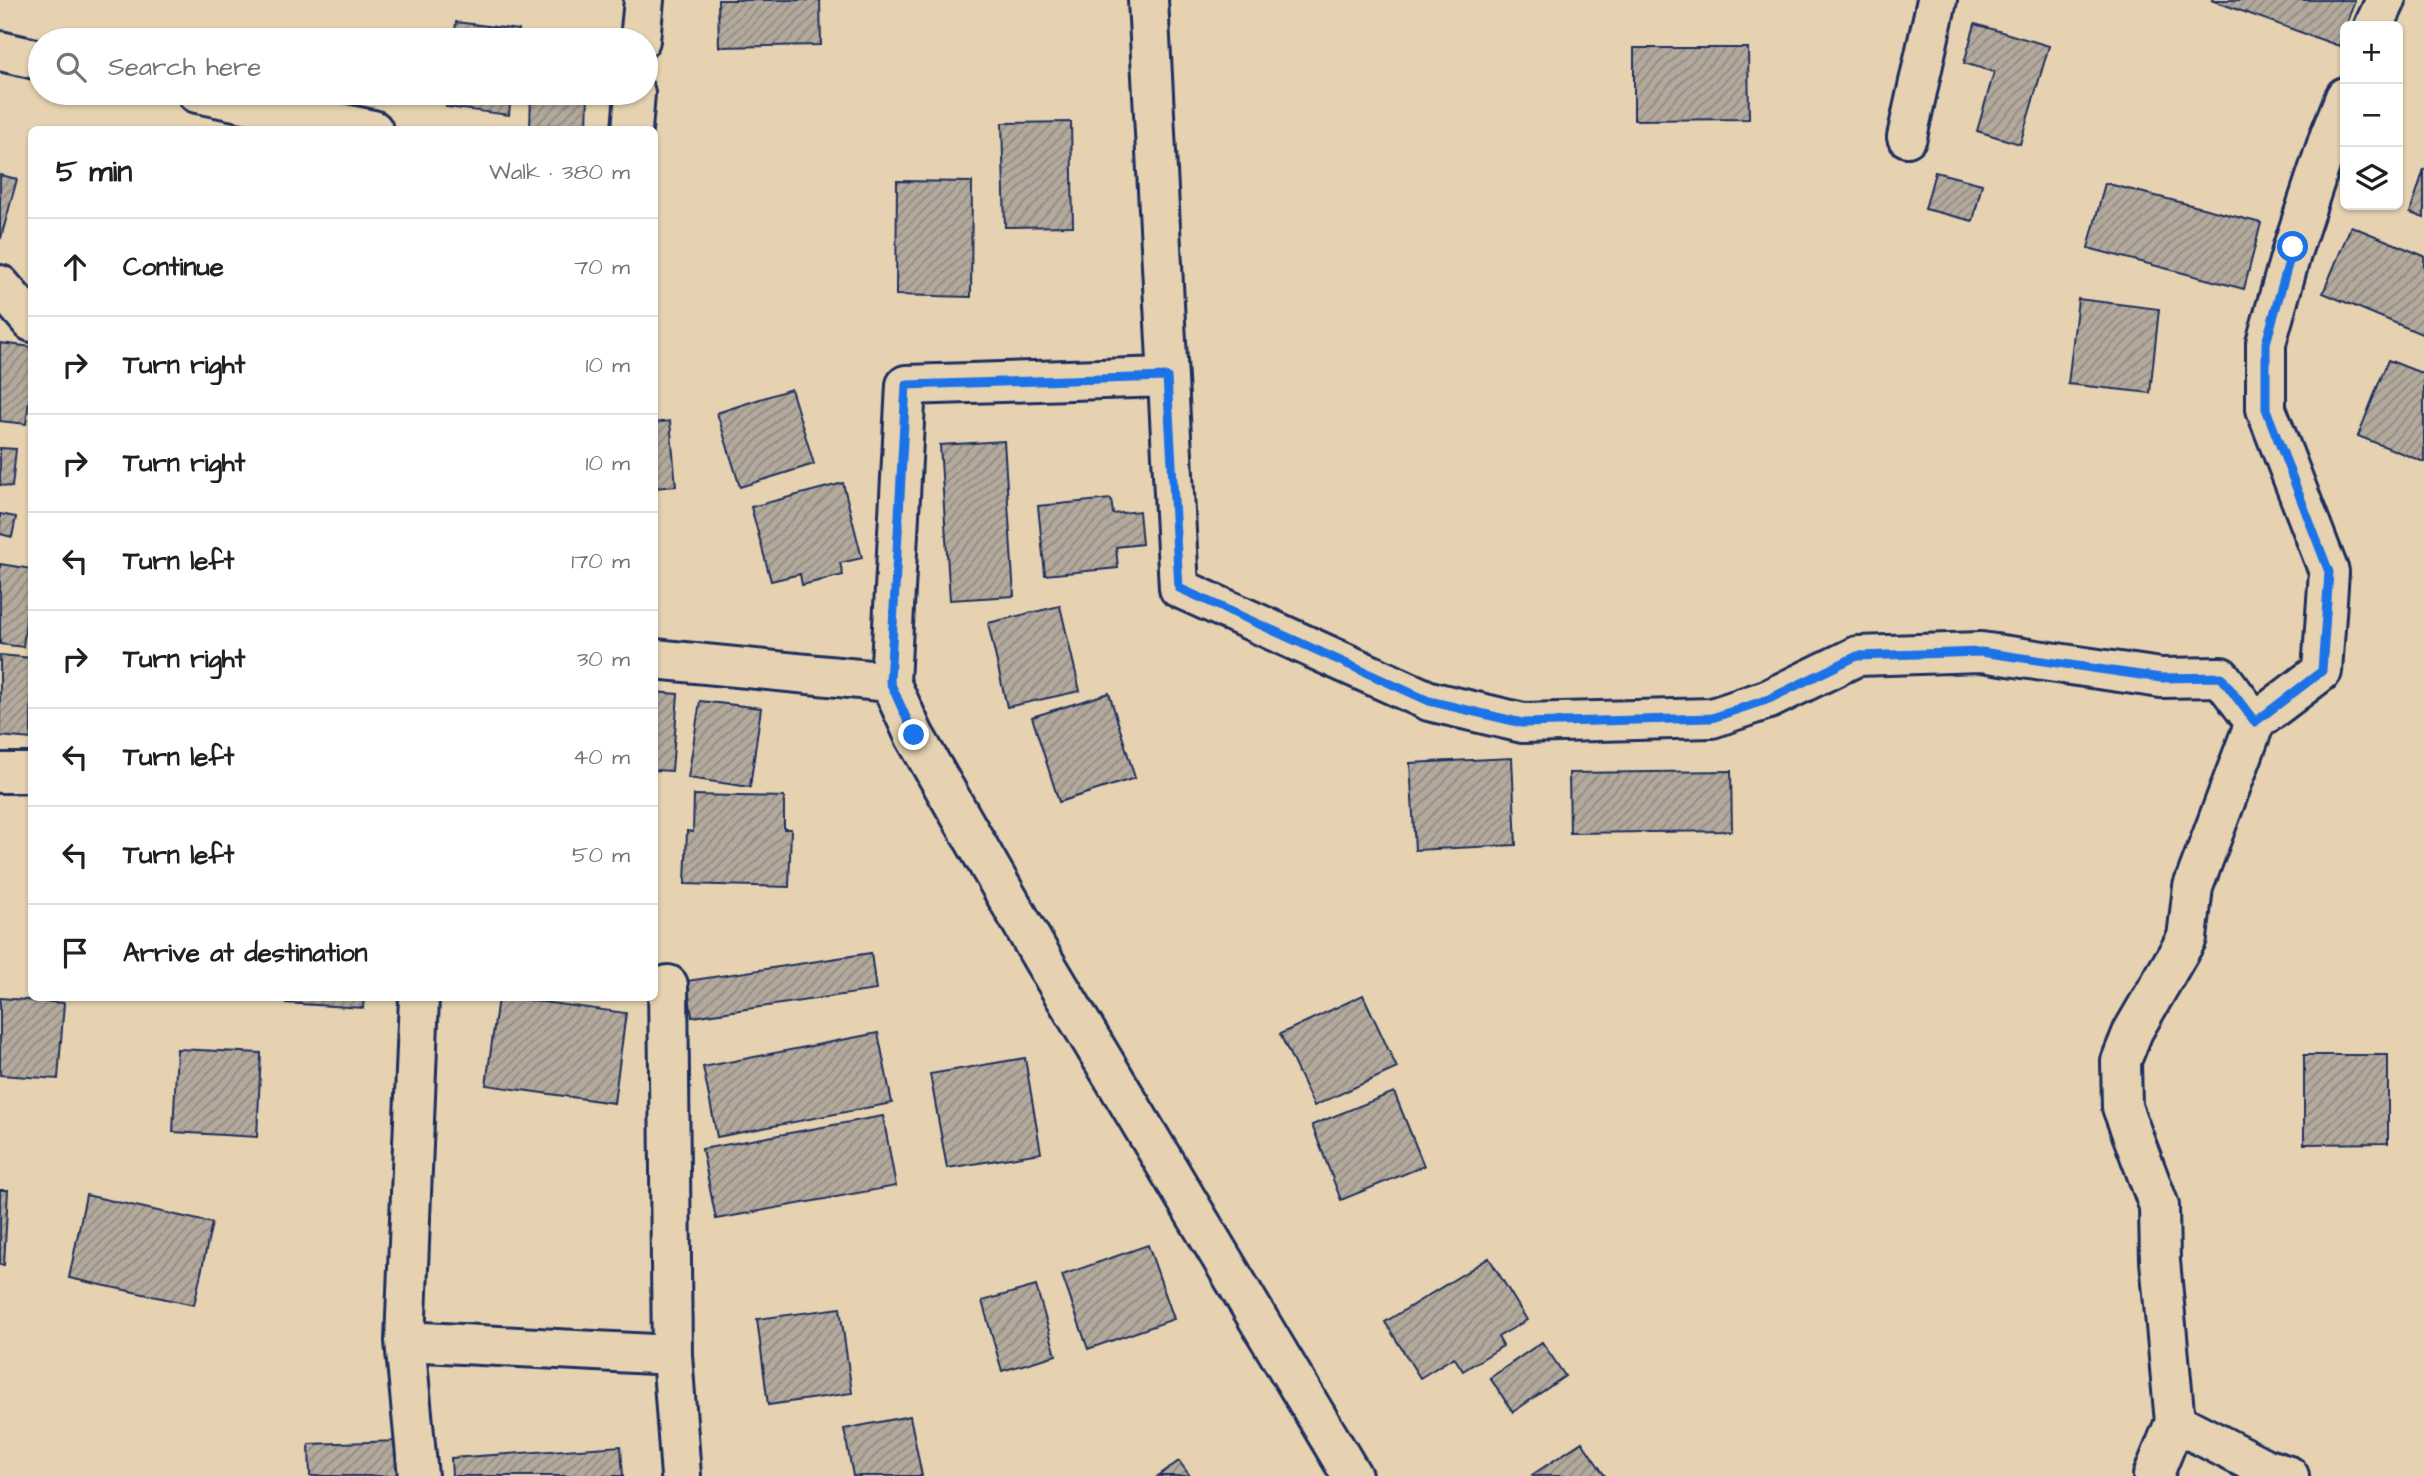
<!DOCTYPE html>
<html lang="en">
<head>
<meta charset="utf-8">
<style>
  :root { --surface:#fff; --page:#f6f6f6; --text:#202124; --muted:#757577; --line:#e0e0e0 }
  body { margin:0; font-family:"Architects Daughter",sans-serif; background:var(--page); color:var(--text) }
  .controls { position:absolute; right:21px; top:21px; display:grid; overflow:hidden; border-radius:10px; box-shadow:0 2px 5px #0004 }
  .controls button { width:63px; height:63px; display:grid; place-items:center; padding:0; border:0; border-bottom:2px solid var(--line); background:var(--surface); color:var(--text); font:35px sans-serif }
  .stop { position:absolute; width:21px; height:21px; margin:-16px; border:5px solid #1a73e8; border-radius:50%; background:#fff }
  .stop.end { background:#1a73e8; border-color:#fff; box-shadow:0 2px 7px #0008 }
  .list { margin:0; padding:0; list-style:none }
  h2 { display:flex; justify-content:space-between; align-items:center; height:91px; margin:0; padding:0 28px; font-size:30px }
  h2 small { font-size:23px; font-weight:400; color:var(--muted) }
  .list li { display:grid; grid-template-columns:46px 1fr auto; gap:21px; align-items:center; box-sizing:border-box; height:98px; padding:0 28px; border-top:2px solid var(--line) }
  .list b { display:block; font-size:26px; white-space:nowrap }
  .list em { font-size:23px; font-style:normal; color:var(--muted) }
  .icon { flex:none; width:38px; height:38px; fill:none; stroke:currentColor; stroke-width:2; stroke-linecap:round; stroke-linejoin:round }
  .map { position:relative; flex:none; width:2424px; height:1476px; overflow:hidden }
  .search { position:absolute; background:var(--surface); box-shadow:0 2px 5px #0004; left:28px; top:28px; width:630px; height:77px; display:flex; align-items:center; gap:18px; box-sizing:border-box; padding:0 24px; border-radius:38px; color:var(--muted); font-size:26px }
  .panel { position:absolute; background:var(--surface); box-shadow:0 2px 5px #0004; left:28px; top:126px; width:630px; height:875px; border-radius:10px }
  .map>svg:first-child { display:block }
</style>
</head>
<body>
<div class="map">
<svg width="2424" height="1476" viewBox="0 0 2424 1476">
  <defs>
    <pattern id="building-hatch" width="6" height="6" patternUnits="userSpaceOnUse" patternTransform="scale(1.75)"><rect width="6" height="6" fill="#b3a99c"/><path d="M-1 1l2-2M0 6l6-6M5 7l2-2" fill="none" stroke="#918a82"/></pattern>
  </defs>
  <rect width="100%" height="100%" fill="#e6d2b0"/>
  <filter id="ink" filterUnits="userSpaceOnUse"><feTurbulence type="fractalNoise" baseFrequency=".0143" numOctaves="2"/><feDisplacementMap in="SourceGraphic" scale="14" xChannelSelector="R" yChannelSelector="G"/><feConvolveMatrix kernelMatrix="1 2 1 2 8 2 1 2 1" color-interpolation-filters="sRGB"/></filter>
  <g filter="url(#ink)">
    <path fill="url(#building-hatch)" stroke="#1b2f5e" stroke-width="2" d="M718,0H820L821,45L719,47Z
      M2211,0H2355L2339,46Z
      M456,22L519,30L518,40H454Z
      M1975,24L2049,46L2020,144L1977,131L1994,72L1964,63Z
      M1634,48H1748L1749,119L1634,120Z
      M448,93H511L509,115L446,107Z
      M531,93H588L587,130H530Z
      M1071,122L1073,226L1005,227L1002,123Z
      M2424,169V218L2410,213Z
      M1935,172L1982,184L1973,221L1925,209Z
      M0,175L17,179L1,238H0Z
      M897,181L972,182L971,297L896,295Z
      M2105,183L2261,223L2244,289L2088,248Z
      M2351,226L2424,256V335L2323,293Z
      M2078,299L2159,309L2150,393L2068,384Z
      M0,343L32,347V379L26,424L0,421Z
      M2388,360L2424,374V462L2358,436Z
      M791,389L814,464L740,487L717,413Z
      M670,421L676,486L654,488V423Z
      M1004,441L1014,596L950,600L940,445Z
      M0,448L16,449L12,487L0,485Z
      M843,483L862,558L840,563L843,575L802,585L800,574L771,581L751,507Z
      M1111,499L1113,514L1139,511L1142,544L1116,547L1118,568L1045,575L1038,506Z
      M0,514L16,517L12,537L0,534Z
      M0,564L32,569L23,647L0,644Z
      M1060,606L1080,691L1007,707L988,623Z
      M0,655L32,658L31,739L0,736Z
      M654,692L678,694L672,771L654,770Z
      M1109,693L1135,778L1059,802L1032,717Z
      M700,701L761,708L750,787L688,778Z
      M1512,758L1516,845L1415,850L1410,763Z
      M1731,771L1732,831L1570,833L1569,773Z
      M694,795L784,797V829H791L789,887L685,884L687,831L693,832Z
      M871,953L876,990L692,1017L687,981Z
      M1363,995L1397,1068L1314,1106L1280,1034Z
      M0,998L64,1003L58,1079L0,1075Z
      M286,998H364L363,1008L285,1003Z
      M498,998H513L626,1013L614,1103L486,1085Z
      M878,1033L892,1103L717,1137L703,1067Z
      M177,1049L261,1053L257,1137L173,1132Z
      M2304,1055H2388V1143L2304,1144Z
      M1025,1058L1041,1153L947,1168L930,1074Z
      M1394,1092L1424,1166L1341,1200L1312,1125Z
      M883,1116L896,1186L716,1219L702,1149Z
      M0,1190H8L4,1265L0,1264Z
      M86,1195L212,1223L194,1305L69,1278Z
      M1148,1245L1174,1319L1088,1349L1062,1275Z
      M1489,1258L1527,1320L1498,1337L1503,1346L1463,1371L1454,1357L1420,1378L1385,1322Z
      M1036,1286L1056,1355L1002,1371L982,1301Z
      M840,1308L852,1393L768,1405L757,1319Z
      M1542,1342L1565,1376L1513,1412L1490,1378Z
      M910,1416L922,1476H853L844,1429Z
      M399,1441L400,1476H310L309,1444Z
      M1582,1442L1605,1476H1533L1532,1475Z
      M621,1446L623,1476H452L451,1458Z
      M1179,1461L1190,1476H1158Z"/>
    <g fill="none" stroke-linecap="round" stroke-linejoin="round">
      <g stroke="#1b2f5e" stroke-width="44">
        <path id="minor" d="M1148,0L1179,588L1429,701L1523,723L1712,718L1769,699L1857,656L1981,652L2161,678L2221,677L2255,722
          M2374,26L2386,0
          M640,40L644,0
          M0,51L40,60
          M197,93L373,130
          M632,130L635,93
          M1907,137L1937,0
          M0,285L32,322
          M654,659L890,682L914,735L1042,958L1352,1476
          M890,682L906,385L1167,377
          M0,773H32
          M668,985L672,1355L681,1476
          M419,998L405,1341L672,1355
          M405,1341L418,1476
          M2175,1422L2264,1468L2289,1476
          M2153,1476L2175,1422L2160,1261L2159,1206L2122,1107L2121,1061L2133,1031L2187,938L2193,887L2255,722L2322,671L2329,572L2266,409V343L2293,247L2330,135L2345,97"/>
      </g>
      <use href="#minor" stroke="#e6d2b0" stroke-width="38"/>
    </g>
  </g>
  <g fill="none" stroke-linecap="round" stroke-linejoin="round" filter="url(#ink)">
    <path stroke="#1a73e8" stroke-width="9" d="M914,735L890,682L906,385L1167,377L1179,588L1429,701L1522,723L1712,718L1769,699L1857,656L1981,652L2161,678L2221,677L2255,722L2322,671L2329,572L2266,409V343L2293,247"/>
  </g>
</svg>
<div class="controls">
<button>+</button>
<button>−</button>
<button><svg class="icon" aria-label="layers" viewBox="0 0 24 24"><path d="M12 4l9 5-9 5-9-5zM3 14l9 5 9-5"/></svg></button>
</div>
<div class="stop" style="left:2293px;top:247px"></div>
<div class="stop end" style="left:914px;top:735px"></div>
<div class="search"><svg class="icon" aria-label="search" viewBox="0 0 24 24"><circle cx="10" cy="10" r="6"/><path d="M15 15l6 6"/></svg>Search here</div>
<section class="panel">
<h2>5 min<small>Walk · 380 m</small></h2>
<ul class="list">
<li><svg class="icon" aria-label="ahead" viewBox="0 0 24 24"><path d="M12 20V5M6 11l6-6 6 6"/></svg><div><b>Continue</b></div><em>70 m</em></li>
<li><svg class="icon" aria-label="right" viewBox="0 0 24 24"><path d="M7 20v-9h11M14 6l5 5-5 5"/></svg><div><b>Turn right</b></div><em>10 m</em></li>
<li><svg class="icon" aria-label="right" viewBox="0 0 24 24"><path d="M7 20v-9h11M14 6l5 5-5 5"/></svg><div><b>Turn right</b></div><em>10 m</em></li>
<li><svg class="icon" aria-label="left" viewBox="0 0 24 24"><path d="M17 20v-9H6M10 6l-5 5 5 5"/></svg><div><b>Turn left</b></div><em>170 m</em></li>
<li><svg class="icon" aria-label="right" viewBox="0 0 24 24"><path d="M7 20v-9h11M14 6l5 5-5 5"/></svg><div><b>Turn right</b></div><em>30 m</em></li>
<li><svg class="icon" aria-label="left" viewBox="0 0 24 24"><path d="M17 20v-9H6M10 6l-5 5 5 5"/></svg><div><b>Turn left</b></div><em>40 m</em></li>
<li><svg class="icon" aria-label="left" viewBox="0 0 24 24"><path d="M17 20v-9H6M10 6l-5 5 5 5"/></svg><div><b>Turn left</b></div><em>50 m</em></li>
<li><svg class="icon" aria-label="arrive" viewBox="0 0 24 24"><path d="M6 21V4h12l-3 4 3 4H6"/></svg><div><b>Arrive at destination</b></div></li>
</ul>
</section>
</div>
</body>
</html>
